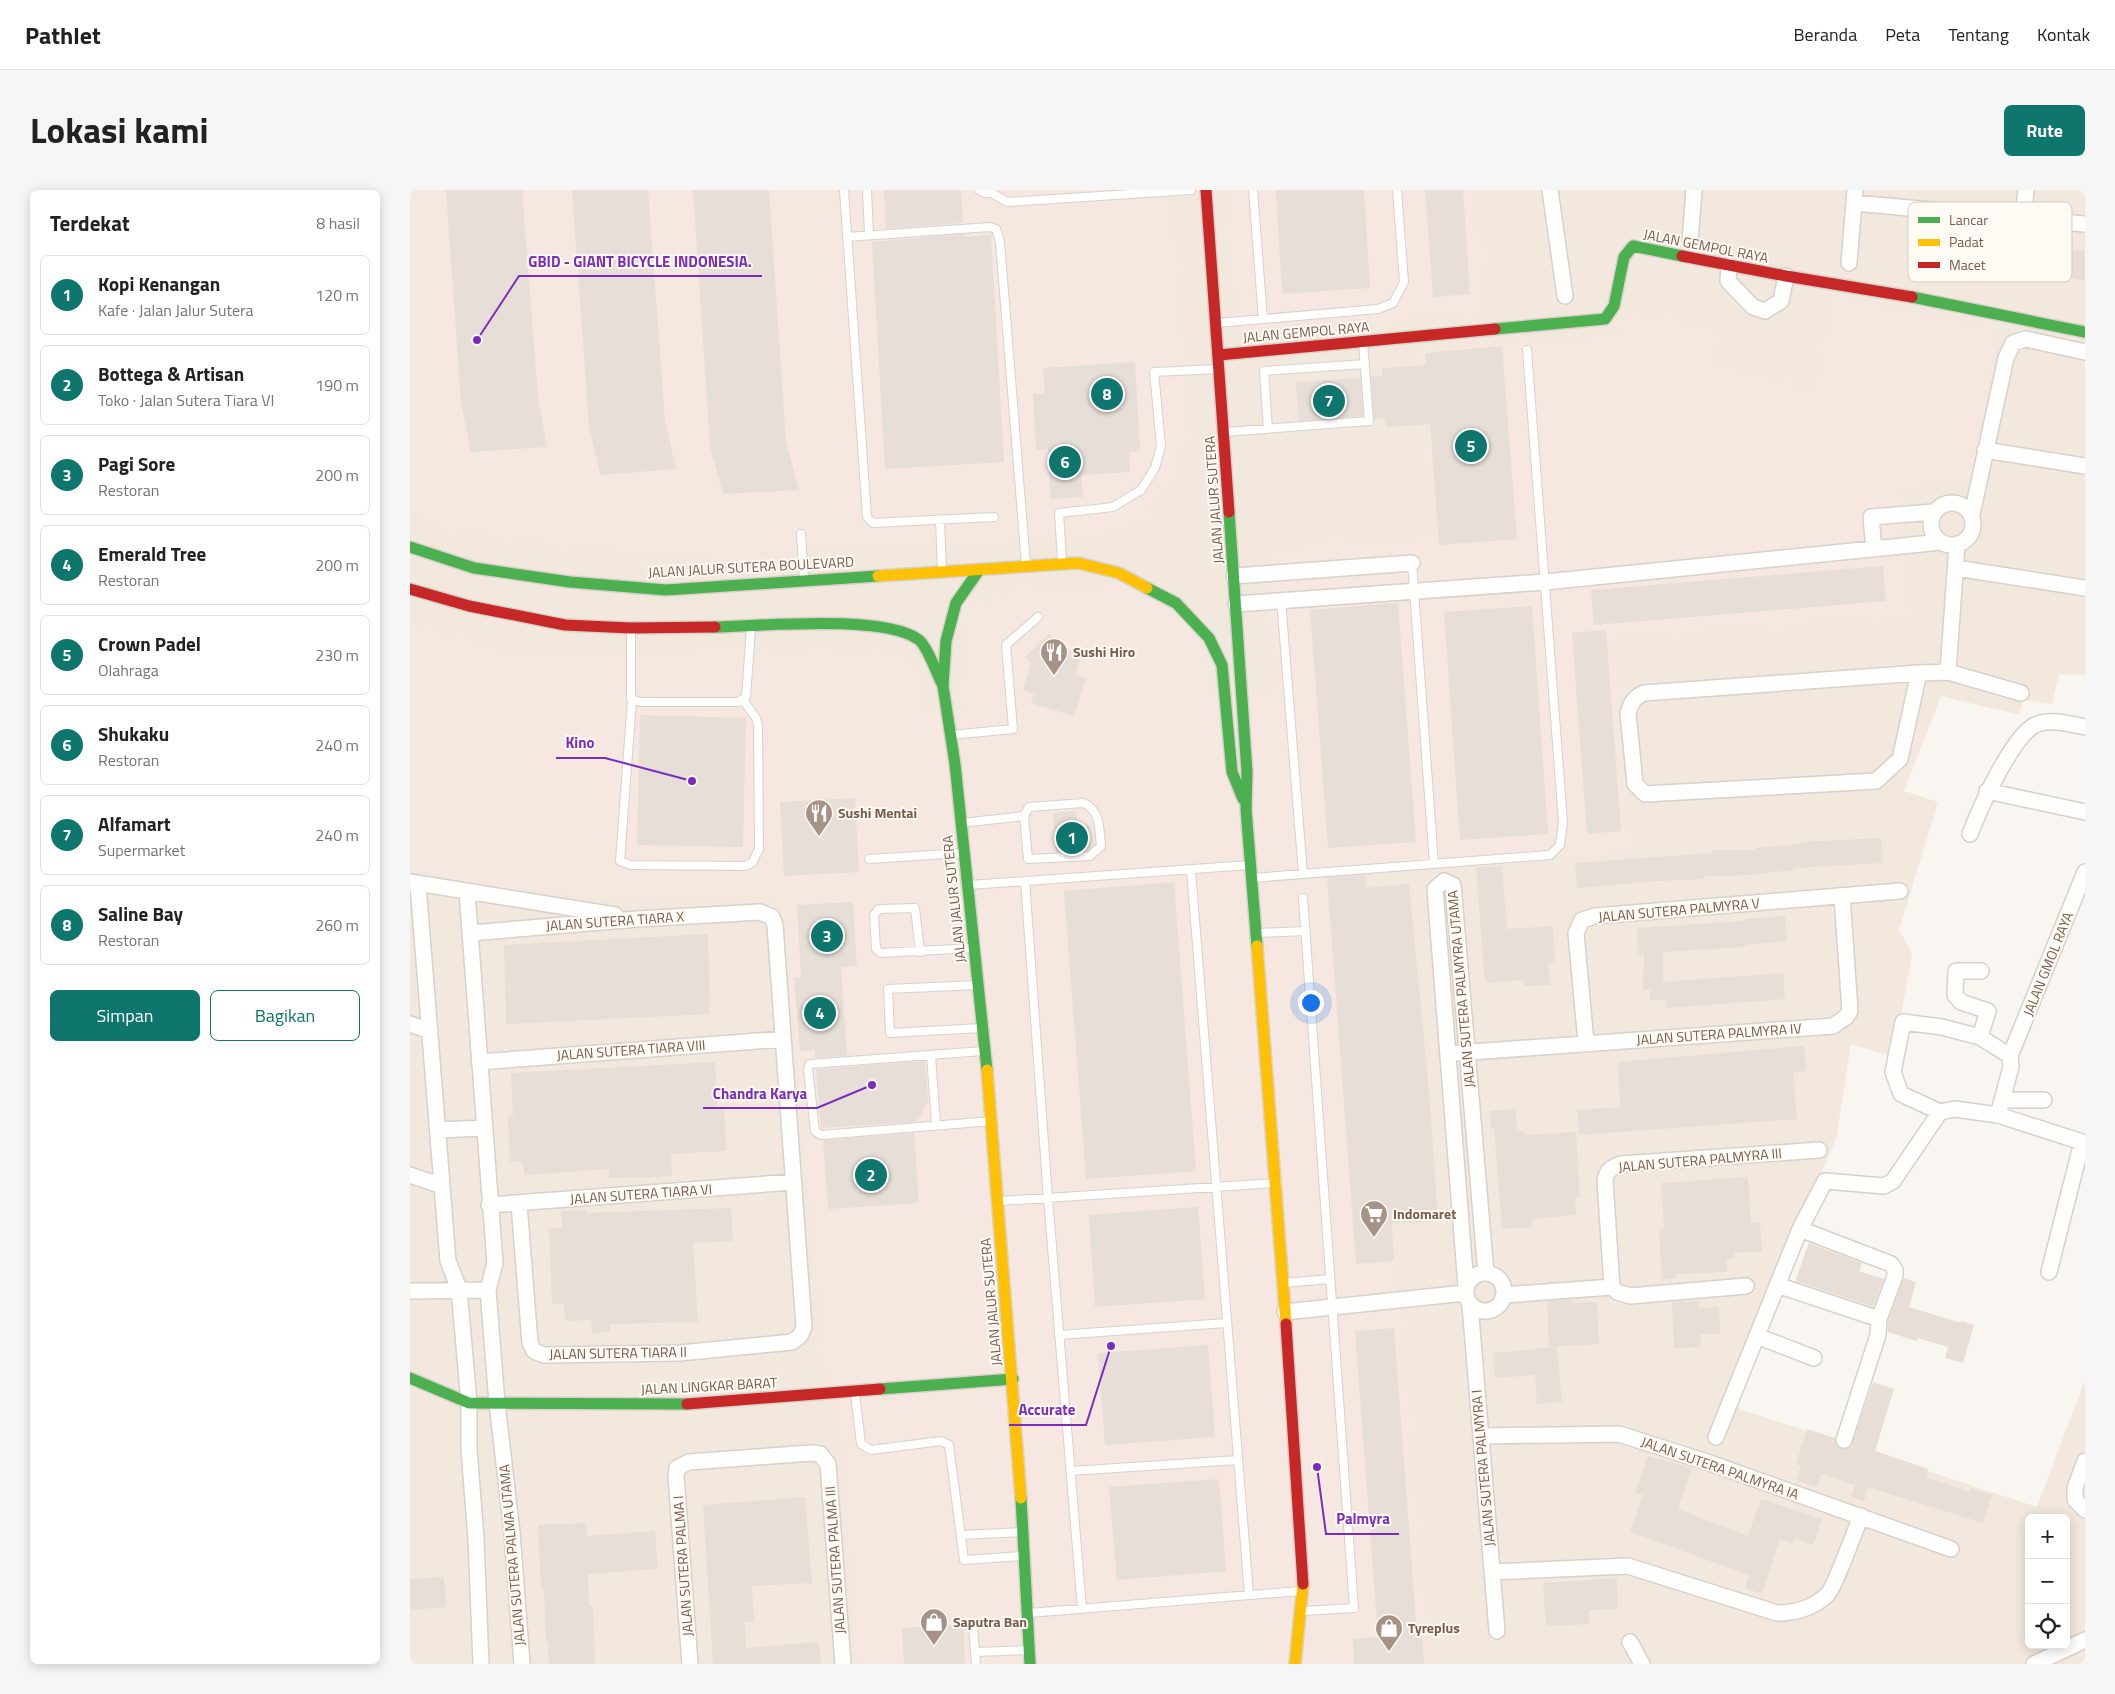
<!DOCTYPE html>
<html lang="id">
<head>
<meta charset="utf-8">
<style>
  :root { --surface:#fff; --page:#f6f6f6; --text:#222; --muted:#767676; --line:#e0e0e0; --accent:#0f766e }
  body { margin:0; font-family:"Titillium Web",sans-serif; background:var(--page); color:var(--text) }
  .controls { position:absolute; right:15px; bottom:15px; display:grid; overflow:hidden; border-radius:8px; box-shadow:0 2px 12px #0003 }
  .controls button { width:45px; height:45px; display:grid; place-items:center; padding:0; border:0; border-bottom:1px solid var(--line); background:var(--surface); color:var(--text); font:25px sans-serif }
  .you { position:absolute; left:900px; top:812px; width:18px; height:18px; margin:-12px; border:4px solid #fff; border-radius:50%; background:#1a73e8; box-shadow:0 0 0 8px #1a73e833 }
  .badge { display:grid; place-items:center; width:32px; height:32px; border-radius:50%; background:var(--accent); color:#fff; font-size:16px; font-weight:700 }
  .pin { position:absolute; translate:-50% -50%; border:2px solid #fff; box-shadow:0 1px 5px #0006 }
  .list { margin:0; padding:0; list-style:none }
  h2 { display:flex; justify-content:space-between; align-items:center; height:65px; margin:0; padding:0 20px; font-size:21px }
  h2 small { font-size:16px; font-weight:400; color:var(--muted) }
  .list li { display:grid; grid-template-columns:32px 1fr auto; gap:15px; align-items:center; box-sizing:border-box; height:80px; margin:0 10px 10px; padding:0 10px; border:1px solid var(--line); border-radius:8px }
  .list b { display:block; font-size:19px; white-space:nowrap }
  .list p { margin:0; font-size:16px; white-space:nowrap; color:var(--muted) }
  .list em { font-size:16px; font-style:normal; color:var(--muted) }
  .actions { display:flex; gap:10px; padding:15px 20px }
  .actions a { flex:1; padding:11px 0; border:1px solid var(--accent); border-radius:8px; text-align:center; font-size:18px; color:var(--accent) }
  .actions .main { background:var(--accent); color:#fff }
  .icon { flex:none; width:28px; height:28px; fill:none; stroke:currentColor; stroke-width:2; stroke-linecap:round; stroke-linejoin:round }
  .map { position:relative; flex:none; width:1675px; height:1474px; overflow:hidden; border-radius:8px }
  header { display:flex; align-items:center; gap:30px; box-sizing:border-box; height:70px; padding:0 25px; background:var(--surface); border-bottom:1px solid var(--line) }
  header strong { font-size:24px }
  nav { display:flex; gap:28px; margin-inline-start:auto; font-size:18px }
  .intro { display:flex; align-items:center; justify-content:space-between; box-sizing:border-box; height:120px; padding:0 30px }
  h1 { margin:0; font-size:35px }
  .button { padding:12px 22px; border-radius:8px; background:var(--accent); color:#fff; font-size:18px; font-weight:700 }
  main { display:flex; gap:30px; padding:0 30px }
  aside { flex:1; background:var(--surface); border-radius:8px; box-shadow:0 2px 12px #0003 }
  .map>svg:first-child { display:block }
</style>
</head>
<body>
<header>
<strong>Pathlet</strong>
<nav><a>Beranda</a><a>Peta</a><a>Tentang</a><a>Kontak</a></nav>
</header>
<div class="intro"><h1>Lokasi kami</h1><a class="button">Rute</a></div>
<main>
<aside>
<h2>Terdekat<small>8 hasil</small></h2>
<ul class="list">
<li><span class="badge">1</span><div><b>Kopi Kenangan</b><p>Kafe · Jalan Jalur Sutera</p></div><em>120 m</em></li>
<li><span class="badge">2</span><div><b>Bottega &amp; Artisan</b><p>Toko · Jalan Sutera Tiara VI</p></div><em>190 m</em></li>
<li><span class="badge">3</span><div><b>Pagi Sore</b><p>Restoran</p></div><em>200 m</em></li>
<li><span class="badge">4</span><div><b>Emerald Tree</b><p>Restoran</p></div><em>200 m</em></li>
<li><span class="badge">5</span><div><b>Crown Padel</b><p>Olahraga</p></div><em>230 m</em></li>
<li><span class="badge">6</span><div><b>Shukaku</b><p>Restoran</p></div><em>240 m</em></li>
<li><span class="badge">7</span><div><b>Alfamart</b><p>Supermarket</p></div><em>240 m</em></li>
<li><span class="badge">8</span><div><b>Saline Bay</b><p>Restoran</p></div><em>260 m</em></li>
</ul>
<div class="actions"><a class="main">Simpan</a><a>Bagikan</a></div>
</aside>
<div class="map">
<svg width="1675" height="1474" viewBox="0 0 1675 1474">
  <rect width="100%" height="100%" fill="#f9f5f0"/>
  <path fill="#f2e8de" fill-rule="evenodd" d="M0,0H1675V485L1649,484L1642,514L1613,510L1609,525L1531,506L1494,601L1528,612L1489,740L1502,763L1484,867L1441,854L1426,949L1312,1213L1627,1317L1675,1190V1474H0ZM1619,1328H1656V1455H1619Z"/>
  <path fill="#f6e8e1" d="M0,0H760L779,218L769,285L730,330L683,349L331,363L187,360L37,338L0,320Z
    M819,0H1065L1076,121L826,145Z
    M1423,105L1587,139L1561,289L1484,291L1501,424L1202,448L1222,663L955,682L1018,1474H448L431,1242L415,1179L372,708L226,712L94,698L0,679V436L117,467L353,465L412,458L483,467L510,492L516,523L558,520L554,433L569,418L602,402L712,394L755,416L795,460L801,505L866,501L856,358L1027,346L1013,162L1209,145L1218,121L1305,138L1300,172L1405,201Z"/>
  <path fill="#e6ded7" d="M36,0H112L128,207L137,257L61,262L51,213Z
    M162,0H238L255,231L266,279L190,285L179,236Z
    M283,0H359L376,252L389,300L313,304L300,256Z
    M474,0H551L553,33L476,39Z
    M866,0H954L960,98L872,104Z
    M1015,0H1053L1060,104L1023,107Z
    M554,44V47L581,45L594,272L475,279L462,52Z
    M1525,45L1675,61V90L1601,79L1573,77L1572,79L1521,74Z
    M1092,156L1107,349L1029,355L1020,234L976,237L975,228L964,229L961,187L972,186V178L1016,175L1015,163Z
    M725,172L730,261L719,262L720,282L671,285L673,307L641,309L638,259L626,260L623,204H635L633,178Z
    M950,188L953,226L889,231L886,192Z
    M1473,376L1476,411L1184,435L1181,400Z
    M988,413L1006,652L918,658L900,420Z
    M1122,416L1138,644L1050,650L1034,422Z
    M1196,440L1211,641L1177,644L1162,443Z
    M639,444L653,458L672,464L665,484L676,488L664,526L621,513L624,504L613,500L621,473L615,467Z
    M230,525L336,528L333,657L227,655Z
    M445,608L449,682L374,686L370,612Z
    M666,621L667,637L679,636L681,658L668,661L646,662L643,623Z
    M1471,648L1473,673L1384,678V680L1340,685L1295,686V689L1248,691L1167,698L1165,673L1302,663L1301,660H1345V658L1391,654V652Z
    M1092,676L1097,739L1143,736L1145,773H1138L1140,795L1114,796V790L1075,793L1066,677Z
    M955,685L956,698L999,694L1020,912L1028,1031L982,1034L984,1071L946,1074L917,688Z
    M764,692L786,981L676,989L654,701Z
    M443,712L447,776L431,777L437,866L405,868V860L390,861L384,787H391L387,715Z
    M1375,726L1377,751L1335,755V757L1253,762V792L1373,783L1375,809L1257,818L1256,810H1240V800H1233L1234,763L1228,764L1227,738L1335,731V729Z
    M298,744L300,824L96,834L94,755Z
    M1394,856L1396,881L1383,882L1387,929L1169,945L1167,920L1210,917L1208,872Z
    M515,871L518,911L509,928L503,932L411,938L406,879Z
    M305,872L307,917L314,916L316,961L261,964L262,986L245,987L199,988V979L114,985L113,971L100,972L98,926H103L101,883Z
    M1106,919L1107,942L1114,941L1115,945L1166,942L1170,1007L1165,1008L1166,1025L1122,1029V1037L1092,1039L1084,938H1081L1080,921Z
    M504,943L509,1013L418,1019L413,950Z
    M1338,987L1341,1033L1350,1032L1352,1061L1324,1063L1325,1068L1316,1069L1317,1082L1266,1084V1088L1252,1089L1249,1039L1254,1038L1251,993Z
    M788,1017L795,1109L685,1117L679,1025Z
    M321,1018L323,1051L283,1053L288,1132L200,1134V1142L182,1143L181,1130L155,1131L154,1113L142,1114L139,1039L152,1038L151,1021L176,1020V1023Z
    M1399,1053L1452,1073L1449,1081L1474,1089L1463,1117L1385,1091Z
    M1494,1088L1506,1092L1499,1117L1551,1133V1131L1564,1135L1553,1173L1535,1168L1538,1157L1508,1148L1506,1151L1478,1142V1131Z
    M1161,1110L1162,1113L1187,1112L1189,1154L1139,1157L1137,1111Z
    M1289,1111V1118L1309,1117L1310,1144H1290L1291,1157L1264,1158L1262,1112Z
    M984,1138L1007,1445L1012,1444L1014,1474H944L943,1449L968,1447L945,1141Z
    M798,1155L805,1247L695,1255L688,1163Z
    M1147,1157L1152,1212L1127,1214L1125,1185L1085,1188L1083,1163Z
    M1463,1192L1484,1199L1465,1261L1518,1279L1516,1287L1559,1302L1561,1298L1582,1305L1573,1333L1458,1297L1454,1311L1441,1307L1445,1295L1411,1283L1407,1297L1386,1290L1391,1276L1386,1274L1397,1239L1425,1248L1427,1256L1431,1259L1441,1257Z
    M1238,1266L1282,1278L1268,1319L1338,1346L1351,1309L1412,1329L1403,1355L1385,1348L1383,1354L1370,1349L1352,1404L1335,1398L1339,1385L1220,1342L1233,1305L1225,1303Z
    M809,1289L816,1381L707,1390L699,1297Z
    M395,1307L402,1393L342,1396L344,1432H335L336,1458L409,1452L411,1474H303L293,1315Z
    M176,1333L177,1346L245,1341L248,1379L178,1384L179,1416H183L185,1474H139L138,1452H136L134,1401H131L128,1335Z
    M34,1387L36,1417L0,1420V1389Z
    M1207,1388L1208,1419L1179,1420V1434L1136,1436L1133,1393Z
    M553,1434L555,1474H494L492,1438Z"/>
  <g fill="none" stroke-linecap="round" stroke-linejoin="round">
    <g stroke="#d7d1cb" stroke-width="10">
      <path id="lane" d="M434,0L457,327L463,333L584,327
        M457,0L459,45
        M569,0L575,3H582L597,12L781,0
        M843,0L853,129
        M437,47L580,37L586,39L590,52L616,375
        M807,133L968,119L983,113L994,92L987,0
        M858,239L854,181L955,174
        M815,242L959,231L953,152
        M530,329L532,380
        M391,344L394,390
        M652,371L649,323L703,317L731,300L745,278L751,256L744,182L809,179
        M1002,373L1024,674
        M871,410L893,684
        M221,438V509L231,512H328L336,507L341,438
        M222,510L210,671L221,675L335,676L342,673L349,659L348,535L346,528L333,510
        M541,545L603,539L596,455L628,427
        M674,613C691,622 689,638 691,656L680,666L618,669L614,626L619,617Z
        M551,633L614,626
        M459,669L552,663
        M781,680L839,1405
        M842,688L1140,665L1150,655L1153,632L1117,160
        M615,691L638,1008L672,1419
        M559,695L839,675
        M847,743L896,741
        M510,762L505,718L469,719L464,725L466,759L471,763L563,758
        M567,795L478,799L480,843L571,838
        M573,861L400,874L398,879L405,941L411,945L582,931
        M521,865L526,934
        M589,1011L867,993
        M874,1093L920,1089
        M649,1145L816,1133
        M445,1203L451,1254L461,1260L531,1251L539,1255L554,1370L613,1366
        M661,1281L828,1270
        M551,1345L612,1342
        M893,1421L944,1418L893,708
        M619,1423L891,1401
        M563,1437L565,1462
        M566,1474L565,1462L619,1460"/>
    </g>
    <g stroke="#d7d1cb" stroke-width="18">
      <path id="street" d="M1140,0L1155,106
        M1444,13L1675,34
        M1613,27L1616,0
        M1280,51L1284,0
        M1439,73L1445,0
        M1319,76L1318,91L1343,117L1355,121L1371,111L1376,86
        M1575,260L1675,276
        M1521 334a21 21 0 1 1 42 0a21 21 0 1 1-42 0Z
        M1562,324L1596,168L1603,153L1616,149L1675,162
        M1464,359L1461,327L1524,322
        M1546,378L1675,398
        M824,386L1002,373
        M826,414L1135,392L1531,352
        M1538,482L1547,354
        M1509,483L1490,569L1466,591L1235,604L1225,594L1218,523C1221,512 1225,507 1234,503L1509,483L1538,482L1611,503
        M1577,601L1675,622
        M1560,644C1570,618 1601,548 1625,535C1639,528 1661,534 1675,537
        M0,692L205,725
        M8,695L38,1071L49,1099L59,1213V1259L66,1349L71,1474
        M57,702L85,1073L78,1100L87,1213L102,1342L112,1474
        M60,743L228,729L350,722L362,727L365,735L394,1137L390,1146L382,1152L270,1163L134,1165L124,1161L120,1153L109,1014
        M0,834L20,841
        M1570,847L1578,821L1551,812L1545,805L1546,781H1571
        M1176,853L1166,743L1172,730L1185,726L1490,701
        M1048,863L1423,836L1436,827L1440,821L1432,706
        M1600,866L1675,682
        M69,872L373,849
        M1593,910H1634
        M1588,925L1601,877L1600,866L1570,847L1532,837L1493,832L1483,882L1491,904L1530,922L1545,919L1588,925L1675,953
        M28,940L74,938
        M0,985L32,996
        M79,1015L383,992
        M1390,1039L1481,1074L1485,1080V1086L1469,1129
        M1639,1082L1672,952
        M1056 1102a19 19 0 1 1 38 0a19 19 0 1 1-38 0Z
        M1367,1095L1469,1129L1468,1145L1434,1250
        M1056,1097L1025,699L1034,691L1043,695L1076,1083
        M1202,1097L1195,990C1197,980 1202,977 1211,974L1409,960
        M0,1101L78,1100
        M1094,1105L1202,1097L1207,1102L1220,1106L1336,1096
        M1060,1115L1087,1441
        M875,1122L1055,1103
        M1347,1146L1404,1168
        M1071,1246L1209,1244L1300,1273L1541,1359
        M1306,1247L1390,1039L1415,991L1474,996L1483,991L1530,922
        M1675,1271L1665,1298V1310L1675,1320
        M1082,1382L1218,1376L1367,1423C1386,1423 1403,1418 1417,1405C1425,1397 1445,1340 1451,1326
        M1220,1452L1232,1474
        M280,1474L266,1286L267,1278L279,1272L401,1263L410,1264L418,1274L433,1474
        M1624,1474L1675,1450"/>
    </g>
    <g stroke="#d9d2cb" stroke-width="14">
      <path id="fast" d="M1502,107L1675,142
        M1085,139L1195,129L1204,116L1214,67L1223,56L1272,66
        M819,322L837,582L836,619L847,756
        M0,357L64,378L160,392L256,400L468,386
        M569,380L546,413L536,451L533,496L545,574L577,880
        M737,398L766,413L799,448L812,475L822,582L833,609
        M305,437C351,436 475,424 509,450C517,456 527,484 532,494
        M0,1188L59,1213L277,1214
        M470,1199L603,1189
        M611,1308L620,1474"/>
    </g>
    <g stroke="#d9d2cb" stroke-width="14">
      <path id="slow" d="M468,386L668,373L709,383L737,398
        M847,756L876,1134
        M577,880L611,1308
        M885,1474L893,1394"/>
    </g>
    <g stroke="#d9d2cb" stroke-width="14">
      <path id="jam" d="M796,0L819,322
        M1272,66L1376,86L1502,107
        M809,165L1085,139
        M0,399L59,416L155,435L221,438L305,437
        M876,1134L893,1394
        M277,1214L470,1199"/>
    </g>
    <use href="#lane" stroke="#fefefd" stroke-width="8"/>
    <use href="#street" stroke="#fefefd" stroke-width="15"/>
    <use href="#fast" stroke="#4caf50" stroke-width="11"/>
    <use href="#slow" stroke="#ffc107" stroke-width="11"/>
    <use href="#jam" stroke="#c62828" stroke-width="11"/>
  </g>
  <defs>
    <g id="restaurant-pin" transform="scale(1.4375)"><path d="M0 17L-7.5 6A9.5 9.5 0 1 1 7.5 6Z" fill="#a69286" stroke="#fffaf3"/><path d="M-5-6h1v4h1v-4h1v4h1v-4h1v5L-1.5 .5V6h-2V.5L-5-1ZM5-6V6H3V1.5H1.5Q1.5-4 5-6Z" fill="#fff"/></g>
    <g id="supermarket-pin" transform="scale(1.4375)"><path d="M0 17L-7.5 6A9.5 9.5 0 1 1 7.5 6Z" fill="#a69286" stroke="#fffaf3"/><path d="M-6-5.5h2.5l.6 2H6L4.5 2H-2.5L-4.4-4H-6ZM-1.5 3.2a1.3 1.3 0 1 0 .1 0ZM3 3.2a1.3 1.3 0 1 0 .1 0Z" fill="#fff"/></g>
    <g id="shop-pin" transform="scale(1.4375)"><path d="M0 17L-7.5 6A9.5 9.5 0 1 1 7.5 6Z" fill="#a69286" stroke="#fffaf3"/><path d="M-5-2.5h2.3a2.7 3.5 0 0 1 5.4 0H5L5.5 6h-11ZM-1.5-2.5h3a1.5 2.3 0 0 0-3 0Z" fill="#fff"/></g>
  </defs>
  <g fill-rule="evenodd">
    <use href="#restaurant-pin" x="644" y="462"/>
    <use href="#restaurant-pin" x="409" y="623"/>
    <use href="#supermarket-pin" x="964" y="1024"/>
    <use href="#shop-pin" x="524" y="1432"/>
    <use href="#shop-pin" x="979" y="1438"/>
  </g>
  <g text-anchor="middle" stroke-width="4" stroke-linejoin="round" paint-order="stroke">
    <g font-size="14" fill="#7a5c4d" stroke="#fffaf3">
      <text transform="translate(1296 56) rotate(11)" y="5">JALAN GEMPOL RAYA</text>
      <text transform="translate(896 142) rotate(-5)" y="5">JALAN GEMPOL RAYA</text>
      <text transform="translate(804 310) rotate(-94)" y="5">JALAN JALUR SUTERA</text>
      <text transform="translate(341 377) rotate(-3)" y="5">JALAN JALUR SUTERA BOULEVARD</text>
      <text transform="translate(544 709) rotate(-96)" y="5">JALAN JALUR SUTERA</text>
      <text transform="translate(1269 720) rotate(-5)" y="5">JALAN SUTERA PALMYRA V</text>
      <text transform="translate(205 731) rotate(-4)" y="5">JALAN SUTERA TIARA X</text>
      <text transform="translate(1638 774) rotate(-68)" y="5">JALAN GMOL RAYA</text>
      <text transform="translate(1051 799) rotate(-95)" y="5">JALAN SUTERA PALMYRA UTAMA</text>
      <text transform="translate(1309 844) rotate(-4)" y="5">JALAN SUTERA PALMYRA IV</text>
      <text transform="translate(221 860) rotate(-4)" y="5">JALAN SUTERA TIARA VIII</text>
      <text transform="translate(1290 970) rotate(-5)" y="5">JALAN SUTERA PALMYRA III</text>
      <text transform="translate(231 1004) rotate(-4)" y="5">JALAN SUTERA TIARA VI</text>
      <text transform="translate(581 1112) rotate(-95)" y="5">JALAN JALUR SUTERA</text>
      <text transform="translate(208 1163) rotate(-1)" y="5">JALAN SUTERA TIARA II</text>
      <text transform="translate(299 1196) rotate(-3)" y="5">JALAN LINGKAR BARAT</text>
      <text transform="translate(1073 1278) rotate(-95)" y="5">JALAN SUTERA PALMYRA I</text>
      <text transform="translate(1310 1278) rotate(19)" y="5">JALAN SUTERA PALMYRA IA</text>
      <text transform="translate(102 1365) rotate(-95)" y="5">JALAN SUTERA PALMA UTAMA</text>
      <text transform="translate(425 1370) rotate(-94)" y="5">JALAN SUTERA PALMA III</text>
      <text transform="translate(273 1376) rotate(-94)" y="5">JALAN SUTERA PALMA I</text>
    </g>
    <g font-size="14" font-weight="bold" fill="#7a5c4d" stroke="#fffaf3" text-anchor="start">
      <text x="663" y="467">Sushi Hiro</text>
      <text x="428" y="628">Sushi Mentai</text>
      <text x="983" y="1029">Indomaret</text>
      <text x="543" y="1437">Saputra Ban</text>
      <text x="998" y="1443">Tyreplus</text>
    </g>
  </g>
  <rect x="1498" y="12" width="164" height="80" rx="8" fill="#fffaf3" stroke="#d7cbc1" stroke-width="1"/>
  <rect x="1508" y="27" width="22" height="6" fill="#4caf50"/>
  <rect x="1508" y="49" width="22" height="7" fill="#ffc107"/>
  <rect x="1508" y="72" width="22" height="6" fill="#c62828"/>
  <g font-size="14" fill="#7a5c4d">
    <text x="1539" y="35">Lancar</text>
    <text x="1539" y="57">Padat</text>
    <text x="1539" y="80">Macet</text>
  </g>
  <path fill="none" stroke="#7b2cbf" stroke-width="2" d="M67 150L109 86H352M282 591L195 568H146M462 895L407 918H293M701 1156L676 1235H599M907 1277L916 1344H989"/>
  <g fill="#7b2cbf" stroke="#fffaf3" stroke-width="2">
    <circle cx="67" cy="150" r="5"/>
    <circle cx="282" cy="591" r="5"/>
    <circle cx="462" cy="895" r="5"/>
    <circle cx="701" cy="1156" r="5"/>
    <circle cx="907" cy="1277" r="5"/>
  </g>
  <g font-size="15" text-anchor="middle" font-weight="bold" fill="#7b2cbf" stroke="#fffaf3" stroke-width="4" stroke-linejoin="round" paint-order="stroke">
    <text x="230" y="77">GBID - GIANT BICYCLE INDONESIA.</text>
    <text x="170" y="558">Kino</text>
    <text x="350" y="909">Chandra Karya</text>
    <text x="637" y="1225">Accurate</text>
    <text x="953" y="1334">Palmyra</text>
  </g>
</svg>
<div class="controls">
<button>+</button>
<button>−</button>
<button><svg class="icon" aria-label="locate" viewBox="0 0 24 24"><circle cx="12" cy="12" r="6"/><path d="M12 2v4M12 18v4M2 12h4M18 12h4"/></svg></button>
</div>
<div class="you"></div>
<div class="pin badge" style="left:662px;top:648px">1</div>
<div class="pin badge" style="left:461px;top:985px">2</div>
<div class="pin badge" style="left:417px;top:746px">3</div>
<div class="pin badge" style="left:410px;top:823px">4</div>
<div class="pin badge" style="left:1061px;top:256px">5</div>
<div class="pin badge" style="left:655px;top:272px">6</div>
<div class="pin badge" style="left:919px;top:211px">7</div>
<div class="pin badge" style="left:697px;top:204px">8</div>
</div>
</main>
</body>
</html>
